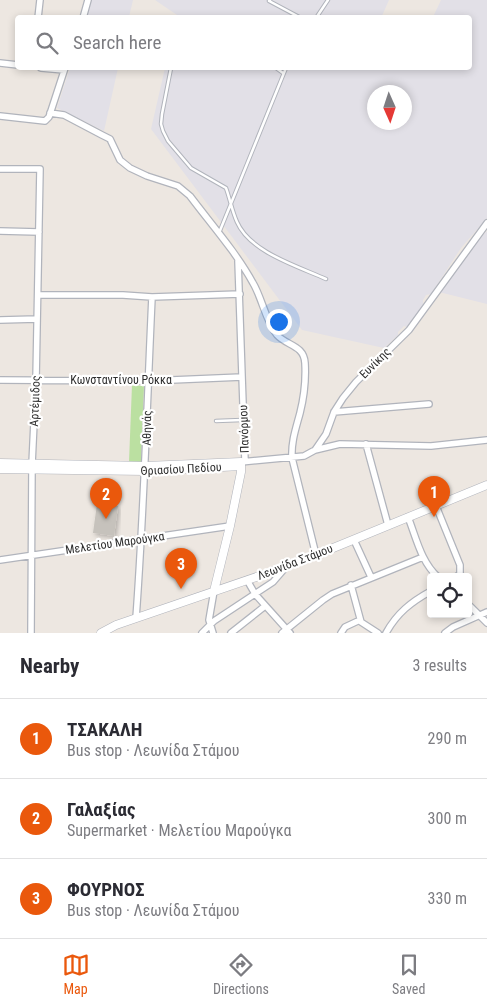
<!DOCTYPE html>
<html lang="en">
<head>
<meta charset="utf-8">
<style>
  :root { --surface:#fff; --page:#f2f2f3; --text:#2b2b33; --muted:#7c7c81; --line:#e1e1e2; --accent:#ea580c }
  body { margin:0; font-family:"Roboto Condensed",sans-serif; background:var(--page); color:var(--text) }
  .controls { position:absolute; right:15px; bottom:15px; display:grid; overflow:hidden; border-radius:5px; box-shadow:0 2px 8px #0003 }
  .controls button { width:45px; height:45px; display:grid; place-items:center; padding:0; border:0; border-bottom:1px solid var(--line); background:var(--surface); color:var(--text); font:25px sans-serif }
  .compass { position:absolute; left:367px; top:85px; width:45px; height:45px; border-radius:50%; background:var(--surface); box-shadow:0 2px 8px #0003; rotate:177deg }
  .you { position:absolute; left:278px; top:321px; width:18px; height:18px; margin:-12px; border:4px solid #fff; border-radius:50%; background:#1a73e8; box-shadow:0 0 0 8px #1a73e833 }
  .badge { display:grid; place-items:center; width:32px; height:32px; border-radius:50%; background:var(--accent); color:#fff; font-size:16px; font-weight:700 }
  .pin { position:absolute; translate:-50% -41px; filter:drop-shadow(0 1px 2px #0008) }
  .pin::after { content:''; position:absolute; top:26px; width:18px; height:15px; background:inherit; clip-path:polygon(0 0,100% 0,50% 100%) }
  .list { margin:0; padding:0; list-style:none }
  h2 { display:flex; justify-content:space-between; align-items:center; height:65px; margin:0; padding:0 20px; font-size:21px }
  h2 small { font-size:16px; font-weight:400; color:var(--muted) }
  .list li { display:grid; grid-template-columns:32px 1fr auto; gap:15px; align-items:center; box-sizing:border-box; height:80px; padding:0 20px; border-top:1px solid var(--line) }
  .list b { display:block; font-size:19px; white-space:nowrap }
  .list p { margin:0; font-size:16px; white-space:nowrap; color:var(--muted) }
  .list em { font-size:16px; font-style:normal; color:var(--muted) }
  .icon { flex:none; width:28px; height:28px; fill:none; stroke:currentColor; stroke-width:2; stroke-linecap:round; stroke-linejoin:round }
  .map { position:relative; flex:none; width:487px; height:633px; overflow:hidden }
  .search { position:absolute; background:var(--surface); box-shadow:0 2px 8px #0003; left:15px; right:15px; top:15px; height:55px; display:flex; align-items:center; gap:12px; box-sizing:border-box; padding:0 18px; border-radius:5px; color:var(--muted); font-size:19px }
  .sheet { height:305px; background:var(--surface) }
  nav { display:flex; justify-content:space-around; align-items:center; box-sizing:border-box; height:70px; border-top:1px solid var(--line); background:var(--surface); font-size:14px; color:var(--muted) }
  nav a { display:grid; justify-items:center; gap:2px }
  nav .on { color:var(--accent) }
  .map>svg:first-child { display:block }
</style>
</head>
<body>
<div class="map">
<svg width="487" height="633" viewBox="0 0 487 633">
  <defs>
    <filter id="shadow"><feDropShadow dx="2" dy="2" stdDeviation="2.5" flood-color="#0004"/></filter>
  </defs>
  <rect width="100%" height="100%" fill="#ede7e1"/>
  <path fill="#e2e0e7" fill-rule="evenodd" d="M91,0H133L129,17L86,18Z
    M155,0H389L381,18L176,17L177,15Z
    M441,0H487V218L461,248L431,294L426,295L423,300V305L413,321L407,327L404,326L398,332V335L384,348L302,330L151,129L165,68H470V18L433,17ZM374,92H404V122H374Z
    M70,68H118L104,131L57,108Z
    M487,231V304L439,292L482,236Z"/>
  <path fill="#bbe0a1" d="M132,385L144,386L141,463L129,462Z"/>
  <path fill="#c6c2bc" filter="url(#shadow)" d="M97,504L118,506L114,536L93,533Z"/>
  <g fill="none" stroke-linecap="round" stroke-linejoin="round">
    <g stroke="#b1b4bc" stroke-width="4.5">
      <path id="lane" d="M270,0L269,1L301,18
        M316,18L328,0
        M171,68L162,114L161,124L163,131L168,141L191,168L226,188C230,199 232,211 237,222C250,252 297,266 326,279
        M276,68L283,73
        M219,233L286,68
        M216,421L242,420"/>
    </g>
    <g stroke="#b1b4bc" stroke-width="8">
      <path id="street" d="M38,18L40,0
        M83,18L88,0
        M0,63L18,65
        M41,68L64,70
        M50,113L64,115L102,135L110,139L120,160L130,168L147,176L178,186L190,196C211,224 236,252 253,283C262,298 266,322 277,335C287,346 304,345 305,363C306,380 304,397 300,413C296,428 291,442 292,458L316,555
        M0,116L45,121L49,117L65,68
        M0,169H40L36,380L32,464L31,633
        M0,231L39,232
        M238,261L245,461
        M38,295H123L152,297L240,294
        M0,320L37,319
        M0,380L148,381L242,377
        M334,412L429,404
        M366,444L388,525
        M315,450L340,444L431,446L487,440
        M241,462L304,456L315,450L326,434L334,412L343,398L356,382L409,330L487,223
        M436,506L460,565V574L456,577
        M408,517C416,537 421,562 438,577
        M354,540L371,577
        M0,560L230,526
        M247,580L255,594L290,633
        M351,585L361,622L378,633
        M468,604L487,623
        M136,618C144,511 147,404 152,297
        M202,633L214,621L273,582L286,567
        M213,633L209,620L214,591
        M231,633L265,606
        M282,633L323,600L332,594L423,557
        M341,633L345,627L360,620
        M386,633C397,613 411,602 431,591
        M445,633L453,627L487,612"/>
    </g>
    <g stroke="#b1b4bc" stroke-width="9">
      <path id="secondary" d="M0,463L146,466L241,462V472L230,526L214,591
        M0,469L146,471L241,466
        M101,633L116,625L268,573L316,555L487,485"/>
    </g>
    <use href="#lane" stroke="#fff" stroke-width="2.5"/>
    <use href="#street" stroke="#fff" stroke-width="5.5"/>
    <use href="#secondary" stroke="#fff" stroke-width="8"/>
  </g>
  <g text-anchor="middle" stroke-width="4.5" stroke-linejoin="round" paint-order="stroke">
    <g font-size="12" fill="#2d2d2d" stroke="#fff">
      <text transform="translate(375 363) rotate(-45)" y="4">Ευνίκης</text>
      <text x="121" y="384">Κωνσταντίνου Ρόκκα</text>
      <text transform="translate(35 401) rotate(-88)" y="4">Αρτέμιδος</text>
      <text transform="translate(147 428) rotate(-89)" y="4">Αθηνάς</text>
      <text transform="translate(244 429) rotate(-92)" y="4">Πανόρμου</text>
      <text transform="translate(181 469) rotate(-3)" y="4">Θριασίου Πεδίου</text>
      <text transform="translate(115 543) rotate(-8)" y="4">Μελετίου Μαρούγκα</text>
      <text transform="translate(295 562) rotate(-21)" y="4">Λεωνίδα Στάμου</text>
    </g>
  </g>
</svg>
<div class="controls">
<button><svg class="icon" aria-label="locate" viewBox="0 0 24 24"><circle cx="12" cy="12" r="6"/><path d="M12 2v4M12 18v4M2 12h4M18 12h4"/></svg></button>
</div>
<svg class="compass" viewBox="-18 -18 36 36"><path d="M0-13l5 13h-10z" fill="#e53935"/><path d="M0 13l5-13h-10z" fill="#7c7c81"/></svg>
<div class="you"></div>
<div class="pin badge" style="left:434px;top:517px">1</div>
<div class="pin badge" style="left:106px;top:519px">2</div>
<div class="pin badge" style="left:181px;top:589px">3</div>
<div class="search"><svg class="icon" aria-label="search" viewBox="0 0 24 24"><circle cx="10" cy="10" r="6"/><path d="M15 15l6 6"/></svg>Search here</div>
</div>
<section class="sheet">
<h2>Nearby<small>3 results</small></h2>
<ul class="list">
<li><span class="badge">1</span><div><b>ΤΣΑΚΑΛΗ</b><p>Bus stop · Λεωνίδα Στάμου</p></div><em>290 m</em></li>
<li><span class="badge">2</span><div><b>Γαλαξίας</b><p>Supermarket · Μελετίου Μαρούγκα</p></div><em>300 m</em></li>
<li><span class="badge">3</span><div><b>ΦΟΥΡΝΟΣ</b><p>Bus stop · Λεωνίδα Στάμου</p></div><em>330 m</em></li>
</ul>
</section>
<nav>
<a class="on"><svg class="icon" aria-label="map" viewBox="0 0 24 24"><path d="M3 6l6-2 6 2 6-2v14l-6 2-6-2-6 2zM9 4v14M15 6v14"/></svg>Map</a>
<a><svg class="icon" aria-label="directions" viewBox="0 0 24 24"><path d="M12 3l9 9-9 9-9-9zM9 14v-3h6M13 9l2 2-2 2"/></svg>Directions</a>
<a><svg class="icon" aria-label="saved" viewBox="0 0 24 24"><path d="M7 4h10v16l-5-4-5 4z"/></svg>Saved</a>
</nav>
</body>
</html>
